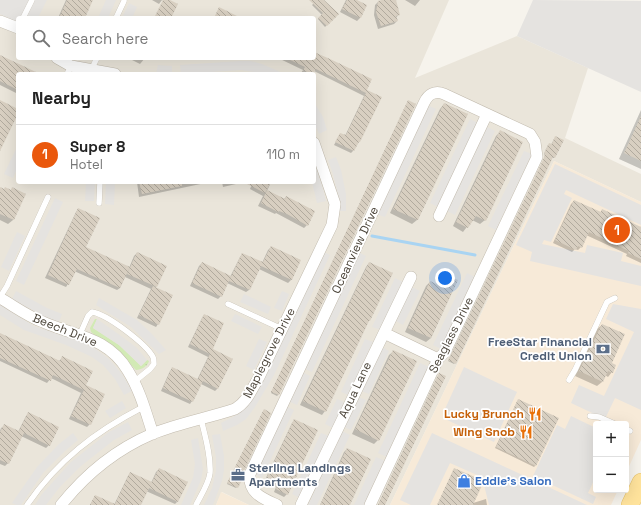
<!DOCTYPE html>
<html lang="en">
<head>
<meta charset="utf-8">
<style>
  :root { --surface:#fff; --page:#f6f6f6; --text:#222; --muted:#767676; --line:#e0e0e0; --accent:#ea580c }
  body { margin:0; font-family:"Space Grotesk",sans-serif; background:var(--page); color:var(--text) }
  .controls { position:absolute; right:12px; bottom:12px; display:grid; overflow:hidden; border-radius:4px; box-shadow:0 4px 16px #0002 }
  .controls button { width:36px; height:36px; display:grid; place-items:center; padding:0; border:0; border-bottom:1px solid var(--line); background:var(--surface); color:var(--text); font:20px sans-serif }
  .you { position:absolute; left:445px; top:278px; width:14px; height:14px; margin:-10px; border:3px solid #fff; border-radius:50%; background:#1a73e8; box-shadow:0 0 0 6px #1a73e833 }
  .badge { display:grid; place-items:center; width:26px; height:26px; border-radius:50%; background:var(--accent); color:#fff; font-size:13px; font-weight:700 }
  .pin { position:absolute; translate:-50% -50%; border:2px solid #fff; box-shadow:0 1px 4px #0006 }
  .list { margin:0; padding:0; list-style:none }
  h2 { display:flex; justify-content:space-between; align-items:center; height:52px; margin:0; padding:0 16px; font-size:17px }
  h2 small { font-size:13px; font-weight:400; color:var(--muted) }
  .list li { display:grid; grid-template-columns:26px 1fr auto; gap:12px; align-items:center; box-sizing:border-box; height:60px; padding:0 16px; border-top:1px solid var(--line) }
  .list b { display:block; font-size:15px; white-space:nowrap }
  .list p { margin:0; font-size:13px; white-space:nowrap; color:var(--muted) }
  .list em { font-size:13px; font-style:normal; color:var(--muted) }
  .icon { flex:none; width:22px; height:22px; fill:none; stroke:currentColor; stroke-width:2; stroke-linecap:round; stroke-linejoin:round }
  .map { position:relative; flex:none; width:641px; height:505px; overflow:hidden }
  .search { position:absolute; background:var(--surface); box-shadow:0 4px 16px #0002; left:16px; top:16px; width:300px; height:44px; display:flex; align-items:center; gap:10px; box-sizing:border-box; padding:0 14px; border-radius:4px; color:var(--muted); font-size:15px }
  .panel { position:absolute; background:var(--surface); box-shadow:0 4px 16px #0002; left:16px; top:72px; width:300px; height:112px; border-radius:4px }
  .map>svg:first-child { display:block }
</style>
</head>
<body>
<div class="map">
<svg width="641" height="505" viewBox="0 0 641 505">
  <defs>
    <pattern id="grass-tufts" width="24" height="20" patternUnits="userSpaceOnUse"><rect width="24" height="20" fill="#d2eab5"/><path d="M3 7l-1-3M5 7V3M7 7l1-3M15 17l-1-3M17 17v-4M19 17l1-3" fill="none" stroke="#b6ca9c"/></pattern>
    <pattern id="building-back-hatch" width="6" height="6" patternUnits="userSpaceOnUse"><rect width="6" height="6" fill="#d8cfc1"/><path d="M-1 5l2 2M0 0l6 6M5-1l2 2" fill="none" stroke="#b1aa9e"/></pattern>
  </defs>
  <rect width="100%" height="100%" fill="#f6f3ec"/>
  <path fill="#eae5da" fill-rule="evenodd" d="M0,0H449L415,78L517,36L588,68L565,138L641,174V202L554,161L390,505H249L222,492L216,505H0ZM18,18H314V58H18ZM18,74H314V182H18Z"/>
  <path fill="#f7ead8" d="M554,161L641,202V440L626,473V424H596V490H618L611,505H390Z
    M221,492L249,505H216Z"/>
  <path fill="url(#grass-tufts)" d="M95,319H97L93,328L119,345L141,366L147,360L149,361C148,366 141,370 136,370L126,360L91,332L90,328Z"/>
  <path fill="#e5e3e0" d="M0,0H47L38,18H18V23L0,14Z
    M106,0H116L108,18H98Z
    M533,0L641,1V92L517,36Z
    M129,3L137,7L132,18H122Z
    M240,61H251L262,64L285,74H264L241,70L181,74L180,65Z
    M158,65L172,66V74H156Z
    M314,102L323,117L327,130L319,134L314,123Z
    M427,105L436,109L385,217L376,214Z
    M470,119L478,123L438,207L430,203Z
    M487,127L495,131L455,215L447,211Z
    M18,145V167L13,178L4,174Z
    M524,151L532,154L496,230L488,226Z
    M336,157L341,170L346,194V211H339L338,195L333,174L328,160Z
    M314,160L323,189L326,201L317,203L312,182H314Z
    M555,164L641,205V225L566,190L564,194L572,198L551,242L544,240L542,244L585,253L587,245L623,253L621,261L641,266V286L530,261L532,252L516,245Z
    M86,182H95L94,201H85Z
    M106,182H115L114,205L105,204Z
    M55,198L63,202L24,285L16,281Z
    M17,232L25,236L9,271L1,267Z
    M322,251L330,255L274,375L255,407L246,419L237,425L223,431L221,423L233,417L244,409Z
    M358,252L366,256L312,372L303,368Z
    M467,273L475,277L441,349L433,345Z
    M395,278L403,282L381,330L372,327Z
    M412,287L420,291L403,325L396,321Z
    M16,291L47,308L62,314L59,322L43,316L12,299Z
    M282,291L289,294L282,311L274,308Z
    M244,294L271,307L268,314L240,302Z
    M99,298L137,320L151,333L166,350L159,354L131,327L96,305Z
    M613,304L641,309V410L615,398L605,419L571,403L579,385L604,396L634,332L606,319Z
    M0,305L34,326L84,343L97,350L109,359L122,374L132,391L124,395L115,379L103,365L92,357L66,345L24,330L0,315Z
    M235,314L262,327L258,334L231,321Z
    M97,319L124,338L137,348L147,360L141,366L119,345L93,328Z
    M259,339L267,342L254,370L246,366Z
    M365,339L373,342L348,395L341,392Z
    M382,347L389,351L369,394L361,391Z
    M420,363L429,367L387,457L378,453Z
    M464,367L517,392L494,442L445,419L449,411L445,409Z
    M302,372L310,376L297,405L288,401Z
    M358,397L366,400L351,430L344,427Z
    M337,399L344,402L333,428L325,424Z
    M122,401L126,408L110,418L105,411Z
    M286,406L294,410L262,478L254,474Z
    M571,416L596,428V476L588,493L596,497L593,504L533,476L557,425L565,429Z
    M128,422L132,430L114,440L81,466L59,488L46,505H35L42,494L71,462L109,432Z
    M342,431L350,435L317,505H308Z
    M73,433L78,440L65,451L43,473L21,505H16L12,503L37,467L59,444Z
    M321,433L329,436L300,498L292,494Z
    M432,433L587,505H489L484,485L486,479L450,463L430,505H411L400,500Z
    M220,434L224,456V470L222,481L213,505H204L212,488L216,471V457L212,435Z
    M198,438L203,469L201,480L190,505H181L193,478L195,464L191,440Z
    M376,457L385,461L364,505H354Z"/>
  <path fill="#0003" d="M66,0H92L84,18H58Z
    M152,0H162L159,4Z
    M317,0H322L337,14L325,27L318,19L322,15L312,5Z
    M346,0H354L366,5L360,18L357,21L340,12Z
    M405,0H420L415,6Z
    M378,2L399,14L396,18L397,21L394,24L378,29L374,15L375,5Z
    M314,53L366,91L380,98L353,151L351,153L334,145L340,134L345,136L364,96L314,71L312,74H304L301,73L303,70L278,58H314Z
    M0,56L37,74H18V94L0,85Z
    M128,58H145L140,64Z
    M407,103L278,395L277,396L271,393Z
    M444,104L467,115L417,220L412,224L390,213L440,109Z
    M641,110V169L619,159Z
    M500,132L485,220L480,224L472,220L463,232L453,226L496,136Z
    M554,139L562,141L554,158H552L455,363L454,364L448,361L543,162L545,155L544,154L548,145H551Z
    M137,182H210L139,197Z
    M222,182H238L236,184L223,187Z
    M253,182H271L267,191L284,199L286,197L307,225L304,228L276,213L275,214L258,206L263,196L250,189Z
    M0,188L10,191L12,189L25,194L13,220L8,224L0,220Z
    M574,201L600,213L602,210L641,228V263L626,256L627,254L586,235L581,247L578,250L575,249L572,252L553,243L571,204Z
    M78,209L85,248L129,268L134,256L137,253L166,267L155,288L158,324L156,327L137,318L151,289L125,277L120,288L117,290L74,271L68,284L66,287L45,278L76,212Z
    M271,247L300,260L291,280L288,283L259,269L249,290L246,292L227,283L221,296L218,299L190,286L199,266L202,263L230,277L240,257L242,254L262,263L268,250Z
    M369,263L325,411L322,415L300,405L366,267Z
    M446,276L457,281L431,338L426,342L405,332L426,286L430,282L439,286L442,280Z
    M204,315L218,388L215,391L201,384L192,401L190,404L161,391L170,371L173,368L197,380L208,357L188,347L202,318Z
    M602,325L612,372L608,377L605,375L602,382L597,386L575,376L597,329Z
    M0,334L59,361L63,357L84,386L90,424L87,427L69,419L81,393L51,378L47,383L0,361Z
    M394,351L378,440L374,444L352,434L389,355Z
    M438,375L384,505H378Z
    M517,402L535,466L534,467L495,448Z
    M264,410L237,487L236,488L227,484Z
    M29,413L49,445L46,448L21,436L8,463L5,466L0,464V431L1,428L4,426L18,432L26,416Z
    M295,420L287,494L284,497L274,492L276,487L264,482L292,423Z
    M347,449L349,505H320L344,452Z
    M159,469L177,502L175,504L146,491L140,505H90L95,496L114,505L128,476L130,473L151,483L156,472Z
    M486,499L487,505H438L473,503Z"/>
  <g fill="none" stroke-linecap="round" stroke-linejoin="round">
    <path stroke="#a9d4f2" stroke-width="3" d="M372,236L475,255"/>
  </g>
  <path fill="url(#building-back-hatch)" d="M67,0H93L85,18H59Z
    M163,0H170L178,4L171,18H154Z
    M309,0H324L339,14L327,26L318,18L323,13Z
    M347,0H357L367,5L361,18L342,9Z
    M382,0H396L400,15L396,16L398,21L381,26L376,12L378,1Z
    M219,7L241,18H214Z
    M314,52L330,59L372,79L367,90L382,97L360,142H359L354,151L335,142L340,133L346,135L366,93L316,69L313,74H311L303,70L305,67L286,58H314Z
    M0,55L19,64L40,74H18V90L0,81Z
    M0,100L18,109V114L0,151Z
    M408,100L416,104L279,395L271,392Z
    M444,103L468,114L418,220L393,209Z
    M641,116V161L624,153Z
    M500,130L523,142L486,221L476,216L468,228L456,222Z
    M555,136L564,140L555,158L553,157L456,364L448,360L451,355L543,160L545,154L544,153L549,143L552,144Z
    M139,182H182V186L142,194Z
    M243,182H271L265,193Z
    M0,187L4,189L5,187L11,190L12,187L26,194L14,220L0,214Z
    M267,190L285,199L286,196L315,211L308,226L287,214L279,211L278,212L261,203Z
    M574,200L601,212L602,209L641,227V259L628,253L629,251L589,232L582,248L578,246L576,250L555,240Z
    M78,208L100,218L86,247L130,267L120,288L77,269L69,285L48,275Z
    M271,246L301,260L292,280L261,266Z
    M137,252L167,266L157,287L127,274Z
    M242,253L263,262L250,290L229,281Z
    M202,262L231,276L222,297L192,283Z
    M369,262L393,273L370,321H369L326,412L324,411L303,401Z
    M446,275L458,280L431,338L408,328L430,281L441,286Z
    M153,286L173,295L159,325L139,315Z
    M204,314L224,323L213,349L233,359L218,389L203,381L193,402L163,388L172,367L202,381L198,379L210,354L190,344Z
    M602,324L625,334L612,363L616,365L613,373L608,371L603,382L579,371Z
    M0,333L60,361L62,356L93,371L86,385L105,394L91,425L71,416L84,390L53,375L51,381L0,358Z
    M393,350L417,361L379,441L355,429Z
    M439,373L446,376L385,505H378Z
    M518,399L559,418L536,466L496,447Z
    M264,409L271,413L244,471L243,478L238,488L227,483Z
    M28,412L59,427L50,446L24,433L9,464L0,460V432L4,424L23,433L19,431Z
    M294,419L318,430L288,495L276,489L278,484L266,479Z
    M347,448L371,459L350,505H320Z
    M159,468L188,482L178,502L149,488Z
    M454,468L484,481L473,505H437Z
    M130,472L152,482L141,505H90L95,495L115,504Z"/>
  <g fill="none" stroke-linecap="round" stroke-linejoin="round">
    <g stroke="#c2bbae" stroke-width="6">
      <path id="lane" d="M23,18L32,0
        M116,18L124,1
        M93,70L94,64L97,58
        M67,74L71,66
        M99,203L100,182
        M0,297L7,286L48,197
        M228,304L282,329
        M80,334L88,316L92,312C107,314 146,344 153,357C154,359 154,362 154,364L150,369L134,382
        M569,380L575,370L607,302L615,298
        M590,416L599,417L615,424
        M626,429L630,431
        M27,505C58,460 95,432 143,407
        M196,505C201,495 209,483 210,473C211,455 205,436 201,419"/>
    </g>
    <g stroke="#c2bbae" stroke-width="12">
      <path id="street" d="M0,21L18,28
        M57,58L71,66L115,74
        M439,216L487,114
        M0,298C14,306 27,316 43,322C75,336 108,337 128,371C140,390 146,413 153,434
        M384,333L438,359
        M61,505C85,475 117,449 152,434C179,423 208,418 235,409C247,402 252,389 259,377L332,225L335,204L314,143
        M277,505C262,498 248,493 250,474L424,103C428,94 435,90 444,94L530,134L535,142L537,157L445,352L438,359L370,505
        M301,505L411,277"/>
    </g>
    <g stroke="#e6c16a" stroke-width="18">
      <path id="primary" d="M630,505L641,482"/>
    </g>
    <use href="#lane" stroke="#fff" stroke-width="5.5"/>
    <use href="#street" stroke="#fff" stroke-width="11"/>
    <use href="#primary" stroke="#ffe39c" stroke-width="17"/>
  </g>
  <defs>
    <g id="bank-bare" transform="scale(1.08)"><path d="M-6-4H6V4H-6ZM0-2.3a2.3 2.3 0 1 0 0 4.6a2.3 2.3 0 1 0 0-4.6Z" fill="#5c6f8a" stroke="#fff" stroke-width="2.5" paint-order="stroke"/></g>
    <g id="restaurant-bare" transform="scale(1.08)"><path d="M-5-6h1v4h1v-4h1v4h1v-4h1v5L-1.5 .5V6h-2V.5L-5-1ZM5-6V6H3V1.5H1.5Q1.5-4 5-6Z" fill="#e8710a" stroke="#fff" stroke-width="2.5" paint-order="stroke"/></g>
    <g id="office-bare" transform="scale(1.08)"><path d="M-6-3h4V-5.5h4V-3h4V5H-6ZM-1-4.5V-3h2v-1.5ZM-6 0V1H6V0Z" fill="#5c6f8a" stroke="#fff" stroke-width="2.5" paint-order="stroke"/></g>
    <g id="shop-bare" transform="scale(1.08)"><path d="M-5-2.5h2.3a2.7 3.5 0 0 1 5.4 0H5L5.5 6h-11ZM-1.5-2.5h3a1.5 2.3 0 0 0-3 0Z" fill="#3f7fe0" stroke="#fff" stroke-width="2.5" paint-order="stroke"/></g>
  </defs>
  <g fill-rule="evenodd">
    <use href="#bank-bare" x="603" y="349"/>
    <use href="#restaurant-bare" x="535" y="414"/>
    <use href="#restaurant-bare" x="526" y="432"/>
    <use href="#office-bare" x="238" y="475"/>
    <use href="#shop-bare" x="464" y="481"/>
  </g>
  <g text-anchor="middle" stroke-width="3.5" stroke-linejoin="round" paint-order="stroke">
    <g font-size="12" fill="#4b4439" stroke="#fff">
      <text transform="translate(355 250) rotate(-65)" y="4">Oceanview Drive</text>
      <text transform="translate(65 330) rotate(22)" y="4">Beech Drive</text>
      <text transform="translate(451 335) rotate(-63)" y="4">Seaglass Drive</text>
      <text transform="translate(269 353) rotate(-63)" y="4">Maplegrove Drive</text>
      <text transform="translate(355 390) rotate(-65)" y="4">Aqua Lane</text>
    </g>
    <g font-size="12" font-weight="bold" fill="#4e5e75" stroke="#fff" text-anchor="end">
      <text x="592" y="346">FreeStar Financial<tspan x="592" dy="14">Credit Union</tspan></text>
      <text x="249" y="472" text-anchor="start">Sterling Landings<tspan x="249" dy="14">Apartments</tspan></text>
    </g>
    <g font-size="12" font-weight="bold" fill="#c56008" stroke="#fff" text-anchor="end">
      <text x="524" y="418">Lucky Brunch</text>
      <text x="515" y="436">Wing Snob</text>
    </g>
    <g font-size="12" font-weight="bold" fill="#366cbe" stroke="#fff" text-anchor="start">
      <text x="475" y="485">Eddie's Salon</text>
    </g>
  </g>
</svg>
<div class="controls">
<button>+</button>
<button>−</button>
</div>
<div class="you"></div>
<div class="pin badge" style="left:617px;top:230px">1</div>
<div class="search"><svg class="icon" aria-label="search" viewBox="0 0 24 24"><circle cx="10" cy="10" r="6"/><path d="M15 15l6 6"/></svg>Search here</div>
<section class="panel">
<h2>Nearby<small></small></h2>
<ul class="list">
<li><span class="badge">1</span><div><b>Super 8</b><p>Hotel</p></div><em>110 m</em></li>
</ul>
</section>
</div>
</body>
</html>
